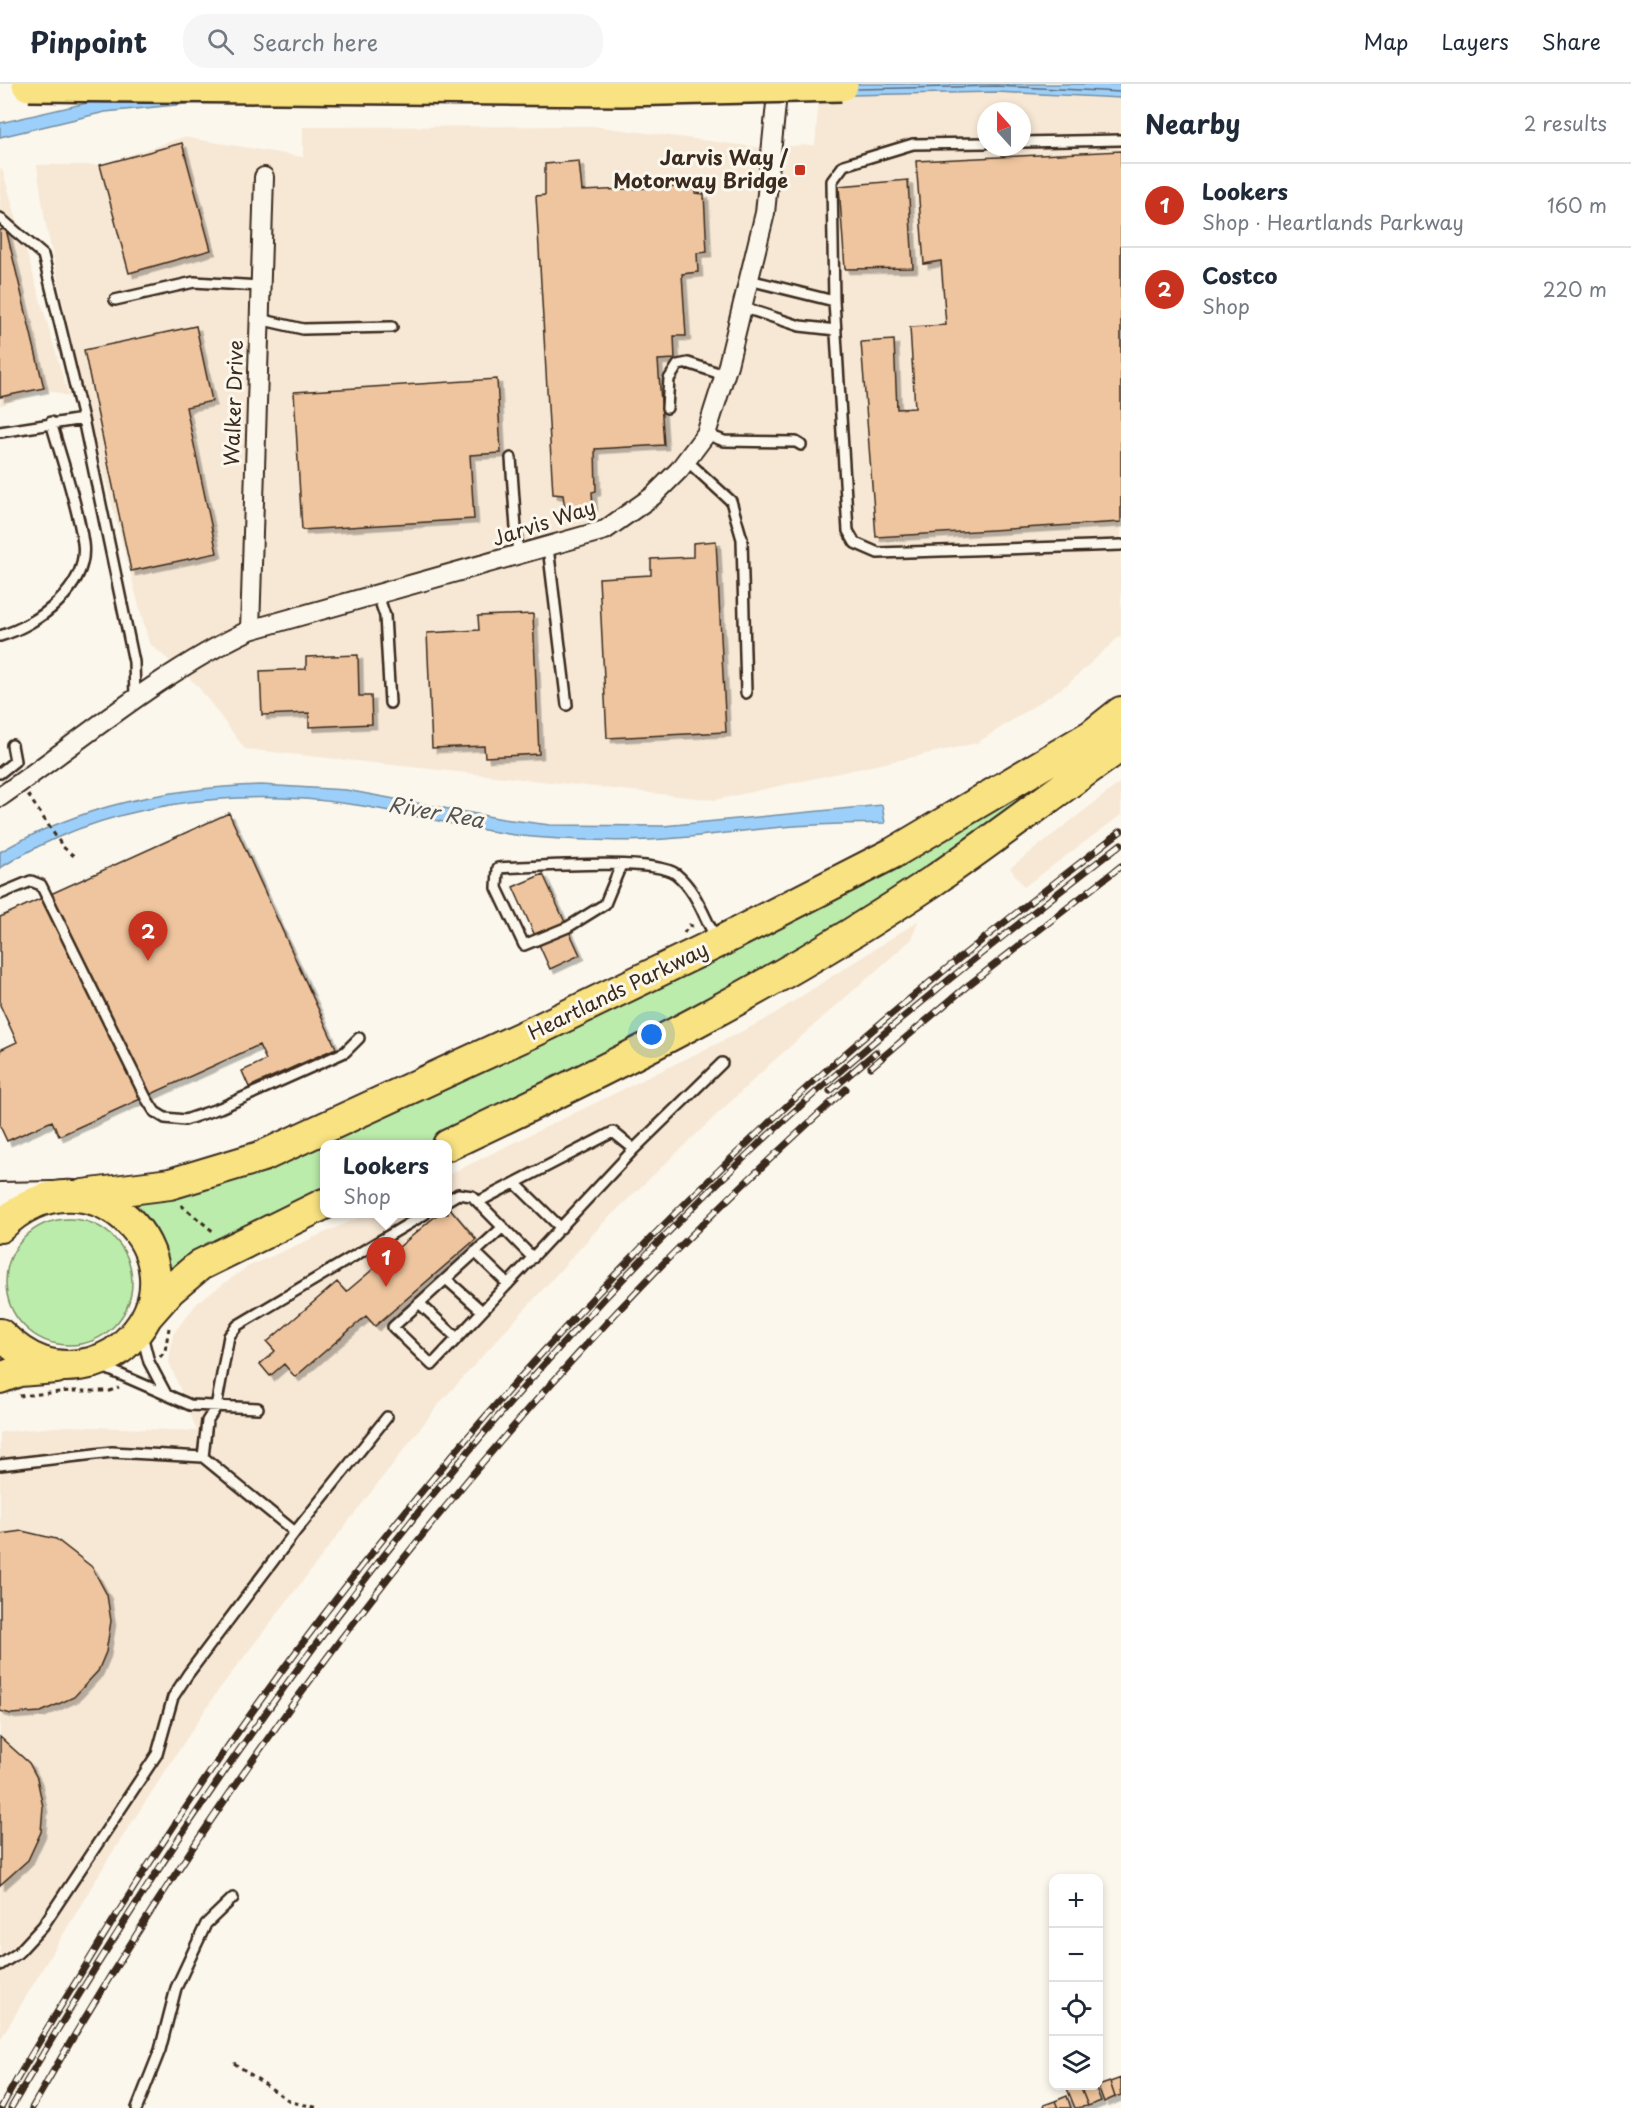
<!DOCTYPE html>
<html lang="en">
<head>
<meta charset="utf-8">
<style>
  :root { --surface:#fff; --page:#f6f6f7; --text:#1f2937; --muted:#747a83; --line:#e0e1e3; --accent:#c8321e }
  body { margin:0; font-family:"Playpen Sans",sans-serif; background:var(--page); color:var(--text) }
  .controls { position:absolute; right:18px; bottom:18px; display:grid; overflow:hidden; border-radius:12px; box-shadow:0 3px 9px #0003 }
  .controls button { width:54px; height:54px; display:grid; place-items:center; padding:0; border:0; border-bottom:2px solid var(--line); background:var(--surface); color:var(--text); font:30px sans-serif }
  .compass { position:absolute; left:977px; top:18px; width:54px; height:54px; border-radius:50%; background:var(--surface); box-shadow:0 3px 9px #0003; rotate:339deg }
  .you { position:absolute; left:652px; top:951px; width:21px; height:21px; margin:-15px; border:4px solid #fff; border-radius:50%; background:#1a73e8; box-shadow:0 0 0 9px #1a73e833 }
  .badge { display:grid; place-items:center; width:39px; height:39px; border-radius:50%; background:var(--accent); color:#fff; font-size:20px; font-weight:700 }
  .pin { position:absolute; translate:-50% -50px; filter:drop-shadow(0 2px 3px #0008) }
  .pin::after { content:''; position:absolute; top:32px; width:21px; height:18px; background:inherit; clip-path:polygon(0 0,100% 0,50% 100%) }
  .popup { position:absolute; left:320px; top:1056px; width:132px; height:78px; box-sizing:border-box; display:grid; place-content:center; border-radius:12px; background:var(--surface); filter:drop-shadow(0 2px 4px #0005); font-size:20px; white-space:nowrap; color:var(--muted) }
  .popup b { font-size:22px; color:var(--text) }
  .popup::after { content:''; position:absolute; left:50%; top:100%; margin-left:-12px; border:12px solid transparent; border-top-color:var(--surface) }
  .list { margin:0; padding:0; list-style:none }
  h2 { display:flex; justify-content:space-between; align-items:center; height:78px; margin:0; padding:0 24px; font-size:26px }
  h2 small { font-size:20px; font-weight:400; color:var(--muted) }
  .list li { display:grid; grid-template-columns:39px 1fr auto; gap:18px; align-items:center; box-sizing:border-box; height:84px; padding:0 24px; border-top:2px solid var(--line) }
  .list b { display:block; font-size:22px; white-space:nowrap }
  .list p { margin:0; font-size:20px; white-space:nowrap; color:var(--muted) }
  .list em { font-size:20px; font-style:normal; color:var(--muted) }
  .icon { flex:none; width:33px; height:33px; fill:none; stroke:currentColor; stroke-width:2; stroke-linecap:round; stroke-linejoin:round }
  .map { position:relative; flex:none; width:1121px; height:2024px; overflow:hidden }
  header { display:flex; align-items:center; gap:36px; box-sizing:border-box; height:84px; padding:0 30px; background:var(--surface); border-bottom:2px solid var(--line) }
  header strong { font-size:28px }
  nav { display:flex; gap:33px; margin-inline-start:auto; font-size:21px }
  .search { width:420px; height:54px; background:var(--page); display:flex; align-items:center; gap:15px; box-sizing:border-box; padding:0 21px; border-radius:24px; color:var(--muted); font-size:22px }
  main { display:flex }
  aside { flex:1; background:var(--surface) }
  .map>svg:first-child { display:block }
</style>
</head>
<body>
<header>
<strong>Pinpoint</strong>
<div class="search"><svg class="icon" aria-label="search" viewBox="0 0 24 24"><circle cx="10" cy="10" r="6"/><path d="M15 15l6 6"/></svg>Search here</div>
<nav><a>Map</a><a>Layers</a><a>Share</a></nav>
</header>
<main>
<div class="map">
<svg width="1121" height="2024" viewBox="0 0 1121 2024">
  <defs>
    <filter id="shadow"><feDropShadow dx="4.5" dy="4.5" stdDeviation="0" flood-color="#0004"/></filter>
  </defs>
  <rect width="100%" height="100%" fill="#fbf7ec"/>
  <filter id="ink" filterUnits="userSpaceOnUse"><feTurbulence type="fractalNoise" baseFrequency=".0167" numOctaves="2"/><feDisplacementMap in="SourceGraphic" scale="12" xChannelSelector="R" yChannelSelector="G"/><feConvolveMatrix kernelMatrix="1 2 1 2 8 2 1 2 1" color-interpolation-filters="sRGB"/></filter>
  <g filter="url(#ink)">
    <path fill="#f7e8d5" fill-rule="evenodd" d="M820,0H1121V551L1068,600L977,659L715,716L245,665L197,601L149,559L86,324L45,137L37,81H100L183,53L303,73V43L593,42L756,63L815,61ZM986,27H1022V63H986Z
      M0,85H2L69,313L44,304L0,322Z
      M1121,698V731L1024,803L1010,784Z
      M918,837L912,855L770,980L603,1139L439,1320L217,1608L110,1772L0,1956V1348L67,1342L197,1347L169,1278L173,1250L198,1218L247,1183L367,1130H448V1091L763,937Z"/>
    <path fill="#bbecab" stroke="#7b8b64" stroke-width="1.5" d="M1064,683L1067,686L850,840L434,1060H324V1112L172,1189C163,1155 160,1145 135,1119C265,1068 397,1021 524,966C710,885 893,792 1064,683Z
      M6 1198a63 63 0 1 1 126 0a63 63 0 1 1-126 0Z"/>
    <path fill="#9cd0fa" stroke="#758ea2" stroke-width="1.5" d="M169,0H1121V14L996,8L608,16L343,15L206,18L105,28L0,53V39Z
      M261,701L346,706L503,735L550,741L663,742L882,721L885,739C848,740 809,740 772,744C731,748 691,754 650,756C616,758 580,756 546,754C480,750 415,729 349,720C231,703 102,719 0,784V768C81,721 168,704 261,701Z"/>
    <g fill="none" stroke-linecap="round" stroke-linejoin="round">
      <path stroke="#626c76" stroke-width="1.5" d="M858,5L996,2L1121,8"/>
    </g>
    <path fill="#eec59e" stroke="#3b2a1e" stroke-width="1.5" filter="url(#shadow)" d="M182,59L211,166L129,189L100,81Z
      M1121,67V438L876,453L861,258L894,256L897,325L915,324L910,243L946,241L941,177L924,180L916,77Z
      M579,77L582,107L694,102L695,109L704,110L707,168L697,169L698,188L682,190L686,252H674L675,275L658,276L664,361L595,365L596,407L592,408L593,423L565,425L563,411L553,410L536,112L545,111V80Z
      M908,96L913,184L845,185L839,102Z
      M6,145L44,304L0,313V146Z
      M196,242L212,317L186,323L217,469L131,487L84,266Z
      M497,295L501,369L470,371L474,435L302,446L294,308Z
      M716,457L726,648L607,654L599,494L651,491V475L693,473V459Z
      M533,530L539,670L485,673L484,662L432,664L427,549L479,546L478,532Z
      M358,571L359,612H371L372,640L309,643V629L262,631L260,587L306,585V573Z
      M229,729L336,964L249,1003L242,987L266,976L259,961L59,1052L52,1037L7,1057L0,1042V966L17,958L0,921V833Z
      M543,790L580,871L550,885L513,803Z
      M448,1122L476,1155L375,1242L366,1232L295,1293L284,1280L270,1292L260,1280L275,1267L267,1258L337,1198L346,1208L438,1130H448Z
      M22,1447L56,1455L92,1483L107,1511L111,1537L106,1568L98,1587L74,1613L41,1628L11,1630L0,1627V1450Z
      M0,1653L29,1679L37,1694L43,1723L41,1748L28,1776L0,1801Z
      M1121,1994V2011L1115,2013L1110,1998Z
      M1110,1998L1115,2013L1104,2018L1098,2002Z
      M1066,2002H1080L1088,2022L1075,2024Z
      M1080,2002H1095L1101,2017L1088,2022Z
      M1067,2012L1071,2024H1058L1055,2017Z
      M1055,2017L1058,2024H1045L1044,2021Z"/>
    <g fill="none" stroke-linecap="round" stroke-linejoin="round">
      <g stroke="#3b2a1e" stroke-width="14">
        <path id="lane" d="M1022,58L1121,56
          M986,59L913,60L844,81L832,97L834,217L848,447L855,459L878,469L1121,461
          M0,134L43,171L83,335L0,348
          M749,196L834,217
          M115,216L194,198L260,202
          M742,223L800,242L836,246
          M259,235L303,245L392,243
          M667,324L669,295L678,281L688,279L724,291
          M83,335L134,578L135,613
          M706,350L724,357L796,358L801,361
          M511,374L518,472
          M686,376L731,417L742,455L746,609
          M548,463L567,621
          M378,511L385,532L390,619
          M0,552C38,541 89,503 83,459C78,422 61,374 51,338
          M0,689L15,677L12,661
          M621,781L605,820L568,843L524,861L497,804L498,784C530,783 655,773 676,790C697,807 704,834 717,856
          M0,810L31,797L41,801L146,1014L155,1028L165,1034L185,1036L220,1024L345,968L359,954
          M515,1099L561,1144
          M448,1116L458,1110L472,1112L533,1174
          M478,1118L613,1048L634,1065
          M503,1143L393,1243L432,1281L634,1065L722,979
          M475,1168L508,1200
          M446,1195L482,1227
          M419,1219L457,1254
          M142,1251L149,1278L166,1310
          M103,1283L190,1321L258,1324
          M0,1381L112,1368L203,1373
          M295,1448L203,1373L207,1337L216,1323L229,1252L238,1241L425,1130
          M0,1881L18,1869L43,1842L157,1670L173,1613L188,1590L295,1448L387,1333
          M137,2024L160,1966L176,1904L206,1840L233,1814"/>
      </g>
      <g stroke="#3b2a1e" stroke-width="22">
        <path id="street" d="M250,546L264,93
          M0,713C82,656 159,589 250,546L605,446L653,412L679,386L706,350L728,281L765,129L778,0"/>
      </g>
      <g stroke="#3b2a1e" stroke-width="30">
        <path id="secondary" d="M0,1112L54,1111"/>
      </g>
      <g stroke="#3b2a1e" stroke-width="34">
        <path id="primary" d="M448,1061C614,983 780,900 933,797C997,753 1057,706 1121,662
          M83,1111L170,1100L263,1072L537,946L719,858L893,769L1092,651L1121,628
          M0,1143C90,1054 205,1175 132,1253C121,1266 107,1275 90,1279C52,1288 27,1276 0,1250
          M148,1231L170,1206L200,1181L324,1120
          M0,1294L19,1287L56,1284"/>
      </g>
      <path stroke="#3b2a1e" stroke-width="3" stroke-dasharray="4.5 4.5" stroke-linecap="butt" d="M28,711L63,763L74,772
        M684,849L689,841L697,844
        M181,1121L215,1149
        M160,1273L165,1267L169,1244
        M19,1312L70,1307H110L119,1303
        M234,1979L291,2018L320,2024"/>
      <use href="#lane" stroke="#fbf7ec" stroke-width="9"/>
      <use href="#street" stroke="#fbf7ec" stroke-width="18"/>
      <use href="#secondary" stroke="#fbf7ec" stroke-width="26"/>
      <use href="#primary" stroke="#f8e281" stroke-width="30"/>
      <g stroke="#3b2a1e" stroke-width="7">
        <path id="rail" d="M871,983L966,903L1121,782
          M830,1007L876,968
          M1,2024C25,1979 53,1935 80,1891C270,1573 505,1285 776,1032C885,930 1003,839 1121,747
          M11,2024C214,1675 455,1348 748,1070C866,959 993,859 1121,760
          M32,2024C205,1721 413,1438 656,1187C717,1124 781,1064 846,1005"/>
      </g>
      <use href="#rail" stroke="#fbf7ec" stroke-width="4.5" stroke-dasharray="14" stroke-linecap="butt"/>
      <g stroke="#3b2a1e" stroke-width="38" stroke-linecap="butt">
        <path id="highway-bridge" d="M29,0L622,5L841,0"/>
      </g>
      <use href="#highway-bridge" stroke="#f8e281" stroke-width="33"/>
    </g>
  </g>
  <rect fill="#c8321e" stroke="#fbf7ec" stroke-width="2" x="794" y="80" width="12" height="12" rx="3"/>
  <g text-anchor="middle" stroke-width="6" stroke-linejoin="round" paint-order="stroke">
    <g font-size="20" font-weight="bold" fill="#3b2a1e" stroke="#fbf7ec" text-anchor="end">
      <text x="788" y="81">Jarvis Way /<tspan x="788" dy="23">Motorway Bridge</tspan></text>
    </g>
    <g font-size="20" fill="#3b2a1e" stroke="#fbf7ec">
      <text transform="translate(234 319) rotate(-88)" y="7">Walker Drive</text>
      <text transform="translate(544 439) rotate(-18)" y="7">Jarvis Way</text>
      <text transform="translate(618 907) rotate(-26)" y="7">Heartlands Parkway</text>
    </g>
    <g font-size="21" font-style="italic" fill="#535455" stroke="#fbf7ec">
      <text transform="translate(436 729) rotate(10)" y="7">River Rea</text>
    </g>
  </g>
</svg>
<div class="controls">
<button>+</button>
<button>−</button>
<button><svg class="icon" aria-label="locate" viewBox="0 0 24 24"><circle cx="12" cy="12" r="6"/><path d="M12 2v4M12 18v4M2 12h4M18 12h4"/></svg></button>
<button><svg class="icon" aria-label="layers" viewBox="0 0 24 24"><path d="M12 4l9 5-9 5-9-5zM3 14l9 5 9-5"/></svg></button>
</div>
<svg class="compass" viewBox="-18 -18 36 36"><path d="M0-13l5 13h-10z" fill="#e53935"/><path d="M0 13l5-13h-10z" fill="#747a83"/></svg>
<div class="you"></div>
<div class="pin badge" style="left:386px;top:1203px">1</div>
<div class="popup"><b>Lookers</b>Shop</div>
<div class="pin badge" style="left:148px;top:877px">2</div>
</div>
<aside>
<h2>Nearby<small>2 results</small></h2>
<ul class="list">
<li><span class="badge">1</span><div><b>Lookers</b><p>Shop · Heartlands Parkway</p></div><em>160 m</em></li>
<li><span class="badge">2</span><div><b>Costco</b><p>Shop</p></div><em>220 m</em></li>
</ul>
</aside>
</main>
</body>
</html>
